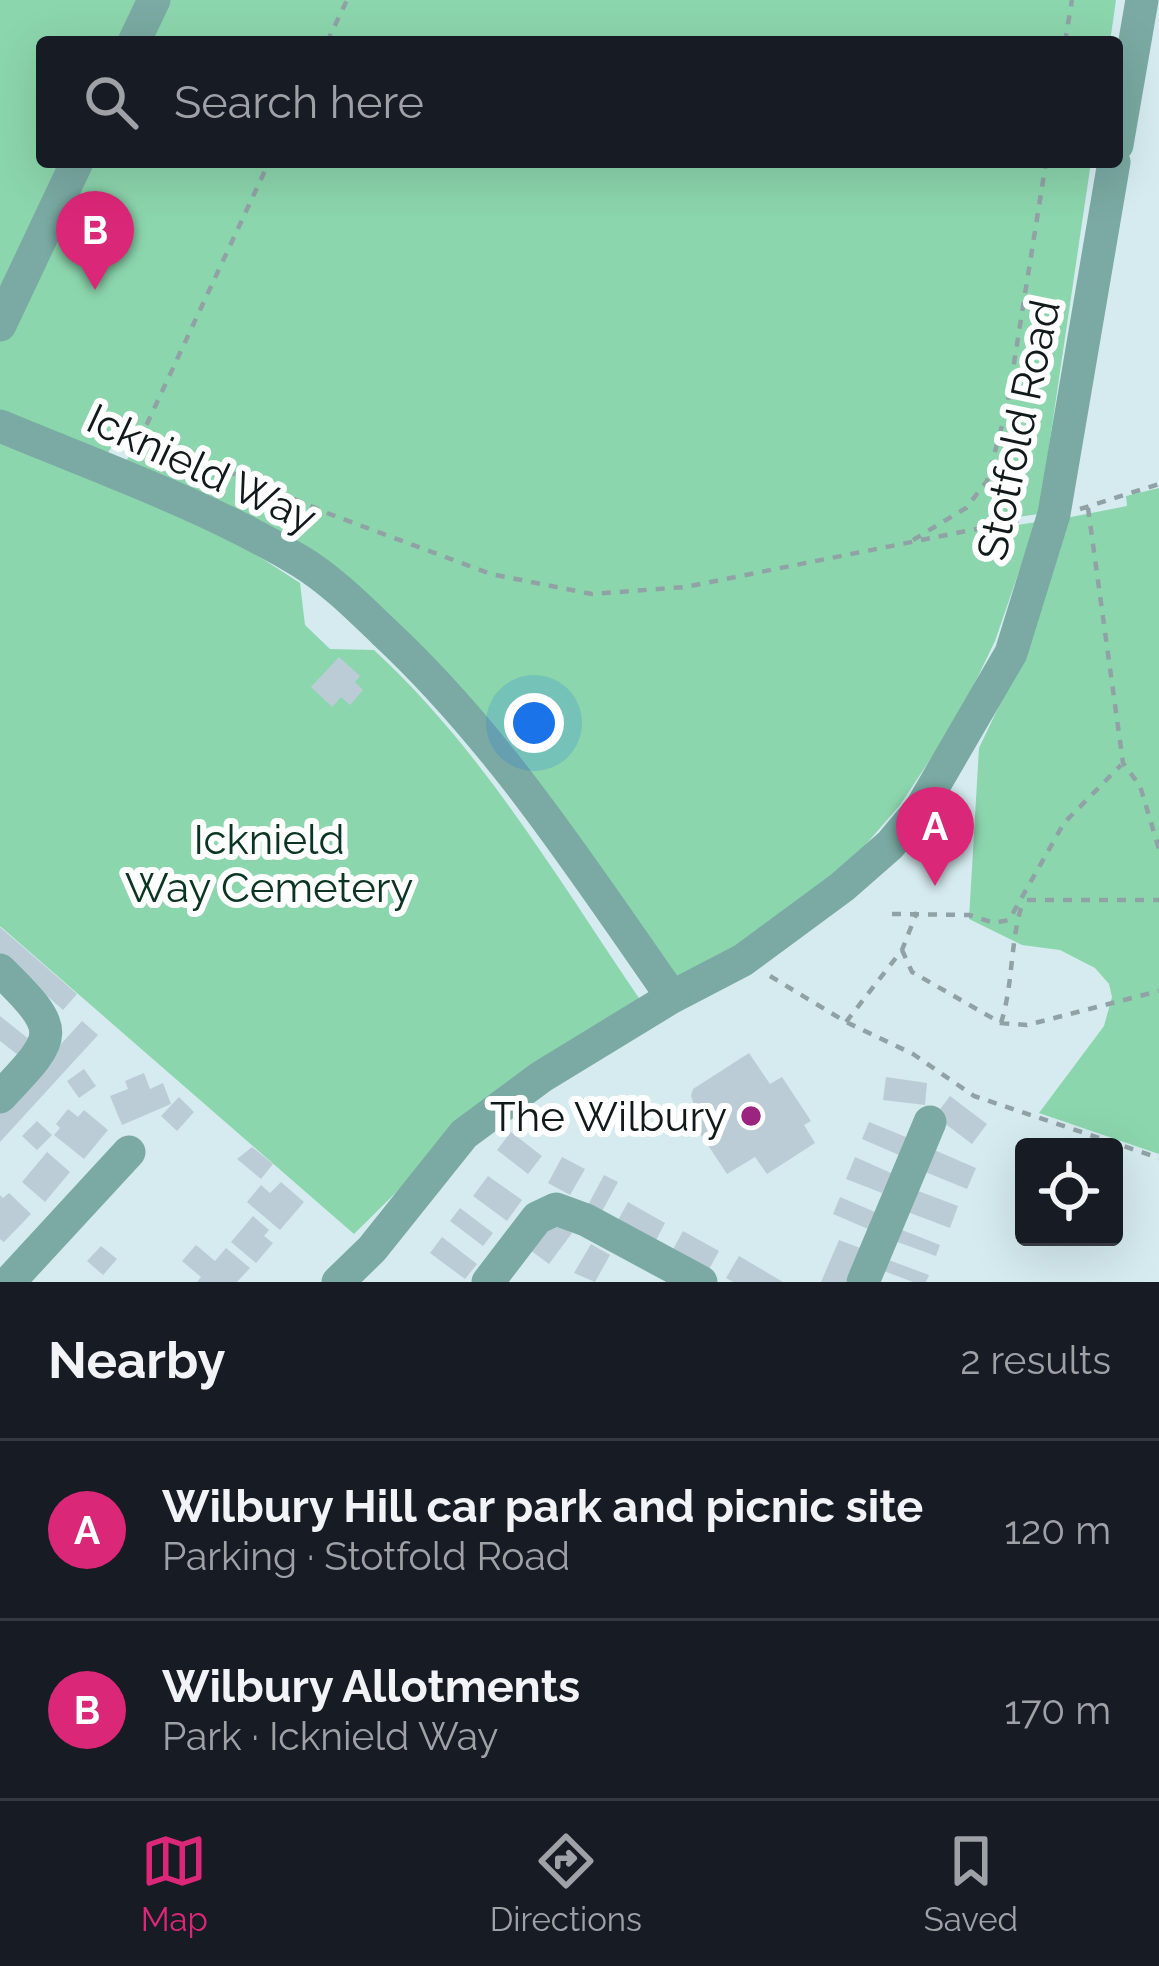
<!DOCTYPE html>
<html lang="en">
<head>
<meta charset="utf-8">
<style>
  :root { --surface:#171b24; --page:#242831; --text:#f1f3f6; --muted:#9ea1a6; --line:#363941; --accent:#db2777 }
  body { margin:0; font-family:Raleway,sans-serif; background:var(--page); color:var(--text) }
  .controls { position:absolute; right:36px; bottom:36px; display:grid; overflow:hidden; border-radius:12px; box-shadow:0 12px 48px #0002 }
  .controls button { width:108px; height:108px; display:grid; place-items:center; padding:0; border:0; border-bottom:3px solid var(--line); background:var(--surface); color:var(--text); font:60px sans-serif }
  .you { position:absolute; left:534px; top:723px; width:42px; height:42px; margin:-30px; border:9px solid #fff; border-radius:50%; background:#1a73e8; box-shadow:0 0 0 18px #1a73e833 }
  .badge { display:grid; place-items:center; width:78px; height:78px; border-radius:50%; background:var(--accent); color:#fff; font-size:39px; font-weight:700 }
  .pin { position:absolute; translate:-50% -99px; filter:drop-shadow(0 3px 6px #0008) }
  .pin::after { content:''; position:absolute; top:63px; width:42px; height:36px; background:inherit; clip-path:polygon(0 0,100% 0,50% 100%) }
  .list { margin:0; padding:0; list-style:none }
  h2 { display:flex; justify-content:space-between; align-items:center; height:156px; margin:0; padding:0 48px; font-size:51px }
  h2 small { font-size:39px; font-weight:400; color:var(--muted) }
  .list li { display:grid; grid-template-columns:78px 1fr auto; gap:36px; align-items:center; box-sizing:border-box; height:180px; padding:0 48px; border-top:3px solid var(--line) }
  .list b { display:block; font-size:45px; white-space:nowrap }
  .list p { margin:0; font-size:39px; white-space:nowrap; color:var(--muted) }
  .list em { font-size:39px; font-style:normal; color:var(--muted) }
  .icon { flex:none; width:66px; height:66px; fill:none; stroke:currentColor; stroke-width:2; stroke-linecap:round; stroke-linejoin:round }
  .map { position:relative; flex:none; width:1159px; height:1282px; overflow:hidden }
  .search { position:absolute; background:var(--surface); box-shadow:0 12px 48px #0002; left:36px; right:36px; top:36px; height:132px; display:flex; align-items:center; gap:30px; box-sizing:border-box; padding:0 42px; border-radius:12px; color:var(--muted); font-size:45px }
  .sheet { height:516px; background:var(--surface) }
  nav { display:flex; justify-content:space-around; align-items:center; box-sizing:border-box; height:168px; border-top:3px solid var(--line); background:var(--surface); font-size:33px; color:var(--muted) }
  nav a { display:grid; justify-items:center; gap:6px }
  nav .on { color:var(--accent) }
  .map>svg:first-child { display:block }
</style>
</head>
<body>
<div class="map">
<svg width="1159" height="1282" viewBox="0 0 1159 1282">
  <rect width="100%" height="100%" fill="#d5ebf0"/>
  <path fill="#8cd6ad" d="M0,0H1116L1110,42H42V162H1091L1039,514L998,520L999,528L1036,522L995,641L959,716L900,805L836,879L672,988L353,593L120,469L133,451L114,443L102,462L0,418Z
    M0,437L209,524L300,583L305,625L330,649L374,650C483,750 561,884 643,1004L458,1131L354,1234L0,926Z
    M1159,488V1154L1039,1113L1104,1026L1112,997L1109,984L1095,968L1060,950L1022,945L969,919L979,748L1024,654L1066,518L1127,506L1126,496Z"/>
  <path fill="#bbccd7" d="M339,657L360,676L355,682L363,690L350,705L341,697L332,707L311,687Z
    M0,927L77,994L63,1010L0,954Z
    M0,1016L30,1040L18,1055L0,1041Z
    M82,1021L98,1035L0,1142V1111Z
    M749,1053L770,1084L782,1077L811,1121L804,1125L815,1143L767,1174L755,1157L727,1174L692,1121L696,1111L691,1096L693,1089Z
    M84,1069L96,1086L79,1098L67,1081Z
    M144,1073L150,1089L163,1083L171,1104L122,1125L110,1096L128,1089L125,1081Z
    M886,1077L927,1083L925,1105L883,1100Z
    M950,1096L987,1124L972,1144L935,1116Z
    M179,1097L194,1112L177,1131L161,1116Z
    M68,1109L78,1117L84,1110L108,1130L84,1159L54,1135L60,1128L56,1124Z
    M37,1121L52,1135L37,1150L22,1136Z
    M869,1122L906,1137L899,1155L862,1139Z
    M511,1132L542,1156L528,1174L497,1150Z
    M252,1147L273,1164L261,1179L237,1159Z
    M932,1149L976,1168L967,1189L923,1171Z
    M47,1152L70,1172L45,1202L22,1182Z
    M562,1157L585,1169L570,1195L548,1183Z
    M855,1157L891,1173L882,1193L846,1179Z
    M604,1175L618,1182L600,1215L587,1207Z
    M488,1176L522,1200L507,1221L473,1196Z
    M281,1182L304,1202L280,1230L247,1202L261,1185L270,1193Z
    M913,1189L958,1206L950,1228L905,1211Z
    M9,1193L31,1214L4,1242L0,1239V1195L3,1198Z
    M840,1197L875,1212L868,1229L833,1214Z
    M628,1202L665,1223L655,1242L617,1222Z
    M460,1208L493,1233L483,1246L450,1221Z
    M253,1216L269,1230L264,1236L273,1243L256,1263L231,1242Z
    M554,1219L572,1233L549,1264L530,1250Z
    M897,1228L940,1245L936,1256L892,1240Z
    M683,1231L719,1251L707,1273L671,1253Z
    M442,1237L477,1264L465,1279L430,1253Z
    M839,1240L860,1248L846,1282H821Z
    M591,1244L610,1255L595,1282L574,1273Z
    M196,1245L215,1261L226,1248L250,1268L237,1282H197L201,1277L182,1261Z
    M101,1246L117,1259L103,1275L87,1261Z
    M739,1256L783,1282H733L726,1278Z
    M886,1259L929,1275L926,1282H913L881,1270Z"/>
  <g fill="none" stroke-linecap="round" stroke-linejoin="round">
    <path stroke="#91a2a6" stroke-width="4.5" stroke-dasharray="9 9" stroke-linecap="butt" d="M327,42L347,0
      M1065,42L1072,0
      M139,441L269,162
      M127,449L139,441L180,451L327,513L491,574L592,594L685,587L1022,520
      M1088,508L1123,763L1140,786L1159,849
      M1080,509L1159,484
      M913,540L966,508L987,481L1007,407L1046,162
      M1027,900H1159
      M892,914L969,915L994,923L1009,920L1064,823L1121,765
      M902,950L912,972L1001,1023L1027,1025L1159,991
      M770,976L846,1022L913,1054L974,1096L1159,1158
      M846,1022L902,950L917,912
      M1001,1023C1013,985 1010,946 1021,908"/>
    <path stroke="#7aaaa3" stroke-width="33" d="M134,42L154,0
      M1117,145L1142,0
      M0,325L77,162
      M0,426C101,468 206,505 300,561C331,580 358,607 384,632C498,738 583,870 672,997
      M0,970C63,1032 59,1035 0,1097
      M9,1282L129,1152
      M338,1282L372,1249L464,1134L541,1077L672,997L743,960L842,887L890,845L921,808L1011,653L1054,514L1114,162
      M488,1282L537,1218L556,1209L586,1220L701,1282
      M863,1282L930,1122"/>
  </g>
  <circle fill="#9a247e" stroke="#fff" stroke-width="4.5" cx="751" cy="1116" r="12"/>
  <g text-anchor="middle" stroke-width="12" stroke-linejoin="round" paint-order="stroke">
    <g font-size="42" fill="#11191b" stroke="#fff">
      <text transform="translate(1018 430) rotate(-78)" y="15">Stotfold Road</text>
      <text transform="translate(202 468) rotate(25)" y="15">Icknield Way</text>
    </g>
    <g font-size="42" fill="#0b3522" stroke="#fff">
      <text x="269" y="854">Icknield<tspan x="269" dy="48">Way Cemetery</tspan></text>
    </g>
    <g font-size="42" fill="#11191b" stroke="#fff" text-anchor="end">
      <text x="727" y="1131">The Wilbury</text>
    </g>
  </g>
</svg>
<div class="controls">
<button><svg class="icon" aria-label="locate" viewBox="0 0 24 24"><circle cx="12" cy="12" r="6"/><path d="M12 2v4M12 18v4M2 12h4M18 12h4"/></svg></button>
</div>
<div class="you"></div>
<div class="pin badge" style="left:935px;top:886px">A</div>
<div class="pin badge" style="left:95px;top:290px">B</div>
<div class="search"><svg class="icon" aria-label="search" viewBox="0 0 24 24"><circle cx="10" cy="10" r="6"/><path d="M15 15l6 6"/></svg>Search here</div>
</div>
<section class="sheet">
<h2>Nearby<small>2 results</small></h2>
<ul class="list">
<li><span class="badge">A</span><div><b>Wilbury Hill car park and picnic site</b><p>Parking · Stotfold Road</p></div><em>120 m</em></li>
<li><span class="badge">B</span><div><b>Wilbury Allotments</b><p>Park · Icknield Way</p></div><em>170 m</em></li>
</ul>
</section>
<nav>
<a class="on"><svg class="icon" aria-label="map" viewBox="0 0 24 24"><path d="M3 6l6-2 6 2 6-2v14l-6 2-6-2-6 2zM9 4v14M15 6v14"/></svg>Map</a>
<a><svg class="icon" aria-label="directions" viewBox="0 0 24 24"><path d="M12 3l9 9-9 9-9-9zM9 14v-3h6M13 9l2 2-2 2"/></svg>Directions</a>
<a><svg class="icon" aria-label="saved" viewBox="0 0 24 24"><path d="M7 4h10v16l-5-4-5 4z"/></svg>Saved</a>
</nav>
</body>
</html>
